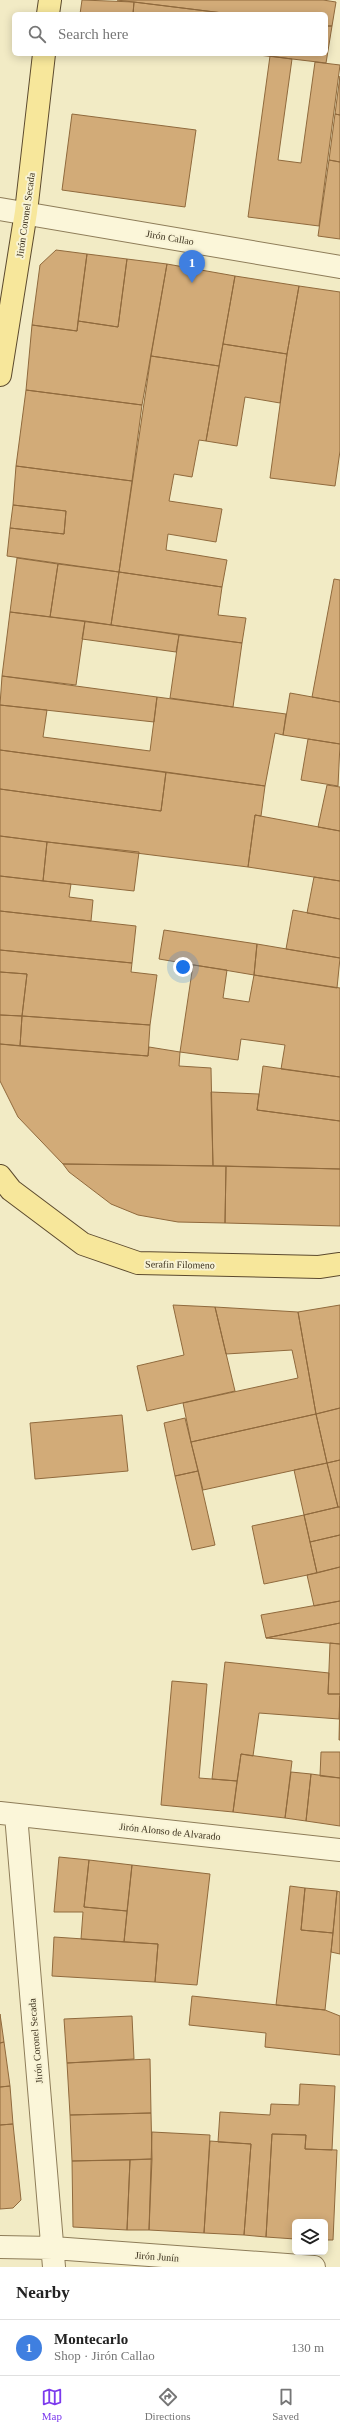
<!DOCTYPE html>
<html lang="en">
<head>
<meta charset="utf-8">
<style>
  :root { --surface:#fff; --page:#f6f6f6; --text:#222; --muted:#767676; --line:#e0e0e0; --accent:#7c3aed }
  body { margin:0; font-family:"Times New Roman",serif; background:var(--page); color:var(--text) }
  .controls { position:absolute; right:12px; bottom:12px; display:grid; overflow:hidden; border-radius:6px; box-shadow:0 2px 10px #0003 }
  .controls button { width:36px; height:36px; display:grid; place-items:center; padding:0; border:0; border-bottom:1px solid var(--line); background:var(--surface); color:var(--text); font:20px sans-serif }
  .you { position:absolute; left:183px; top:967px; width:14px; height:14px; margin:-10px; border:3px solid #fff; border-radius:50%; background:#1a73e8; box-shadow:0 0 0 6px #1a73e833 }
  .badge { display:grid; place-items:center; width:26px; height:26px; border-radius:50%; background:var(--accent); color:#fff; font-size:13px; font-weight:700 }
  .pin { position:absolute; translate:-50% -33px; filter:drop-shadow(0 1px 2px #0008) }
  .pin::after { content:''; position:absolute; top:21px; width:14px; height:12px; background:inherit; clip-path:polygon(0 0,100% 0,50% 100%) }
  .list { margin:0; padding:0; list-style:none }
  h2 { display:flex; justify-content:space-between; align-items:center; height:52px; margin:0; padding:0 16px; font-size:17px }
  h2 small { font-size:13px; font-weight:400; color:var(--muted) }
  .list li { display:grid; grid-template-columns:26px 1fr auto; gap:12px; align-items:center; box-sizing:border-box; height:56px; padding:0 16px; border-top:1px solid var(--line) }
  .list b { display:block; font-size:15px; white-space:nowrap }
  .list p { margin:0; font-size:13px; white-space:nowrap; color:var(--muted) }
  .list em { font-size:13px; font-style:normal; color:var(--muted) }
  .icon { flex:none; width:22px; height:22px; fill:none; stroke:currentColor; stroke-width:2; stroke-linecap:round; stroke-linejoin:round }
  .map { position:relative; flex:none; width:340px; height:2267px; overflow:hidden }
  .search { position:absolute; background:var(--surface); box-shadow:0 2px 10px #0003; left:12px; right:12px; top:12px; height:44px; display:flex; align-items:center; gap:10px; box-sizing:border-box; padding:0 14px; border-radius:6px; color:var(--muted); font-size:15px }
  .sheet { height:108px; background:var(--surface) }
  nav { display:flex; justify-content:space-around; align-items:center; box-sizing:border-box; height:56px; border-top:1px solid var(--line); background:var(--surface); font-size:11px; color:var(--muted) }
  nav a { display:grid; justify-items:center; gap:2px }
  nav .on { color:var(--accent) }
  .map>svg:first-child { display:block }
</style>
</head>
<body>
<div class="map">
<svg width="340" height="2267" viewBox="0 0 340 2267">
  <rect width="100%" height="100%" fill="#f2ebc5"/>
  <path fill="#d2ab78" stroke="#906a3d" d="M82,0L134,2L133,14H80Z
    M117,0H323L336,2L332,26H326V14H231Z
    M134,2L231,14H133Z
    M326,26H332L326,63L250,54H326Z
    M270,56L292,59L278,160L301,163L315,62L340,65L319,226L248,217Z
    M340,76V115L335,114Z
    M72,114L196,130L185,207L62,190Z
    M335,114L340,115V162L329,160Z
    M329,160L340,162V239L318,236Z
    M56,250L87,254L77,331L32,325L40,265Z
    M87,254L127,259L118,327L78,321Z
    M127,259L167,264L142,405L26,390L32,325L77,331L78,321L118,327Z
    M167,264L235,276L219,366L151,356Z
    M235,276L299,286L287,354L223,344Z
    M299,286L340,292V451L335,486L270,478L287,354Z
    M223,344L287,354L280,403L245,397L237,446L206,441Z
    M151,356L219,366L206,441L199,440L192,477L174,474L169,501L222,509L216,542L168,534L166,550L227,560L222,587L119,572Z
    M26,390L142,405L132,481L16,466Z
    M16,466L132,481L119,572L7,556L10,528L64,534L66,511L13,505Z
    M13,505L66,511L64,534L10,528Z
    M17,558L58,564L50,617L10,612Z
    M58,564L119,572L111,625L50,617Z
    M119,572L222,587L218,615L246,618L242,643L111,625Z
    M334,579L340,580V702L312,697Z
    M10,612L85,621L76,685L2,676Z
    M85,621L179,635L176,652L82,639Z
    M179,635L242,643L233,707L170,698Z
    M2,676L157,697L154,722L0,705Z
    M290,693L340,702V744L283,735Z
    M157,697L286,714L283,735L275,733L265,786L0,750V705L47,710L43,737L150,751Z
    M308,739L340,744L338,786L301,780Z
    M0,750L166,772L161,811L0,789Z
    M166,772L265,786L261,816L255,815L248,867L0,836V789L161,811Z
    M327,785L340,787V831L318,827Z
    M255,815L340,831V881L248,867Z
    M0,836L47,842L43,881L0,876Z
    M47,842L139,852L134,891L43,881Z
    M0,876L71,884L69,897L93,900L91,921L0,911Z
    M314,877L340,881V919L307,913Z
    M293,910L340,919V958L286,949Z
    M0,911L136,926L132,963L0,950Z
    M164,930L257,944L254,975L159,959Z
    M257,944L340,958L337,988L254,975Z
    M0,950L132,963L131,972L157,975L150,1025L22,1016L27,974L0,972Z
    M193,965L227,970L223,998L249,1002L254,975L340,988V1077L281,1069L285,1045L241,1039L238,1060L180,1052Z
    M0,972L27,974L22,1016L0,1015Z
    M0,1015L22,1016L20,1046L0,1044Z
    M22,1016L150,1025L148,1056L20,1046Z
    M0,1044L148,1056L149,1047L180,1052L179,1066L211,1068L213,1166L63,1164L18,1117L0,1081Z
    M263,1066L340,1077V1121L257,1110Z
    M211,1092L259,1094L257,1110L340,1121V1169L213,1166Z
    M63,1164L226,1166L225,1223L178,1222L138,1215L111,1204L69,1172Z
    M226,1166L340,1169V1226L225,1223Z
    M173,1305L215,1307L235,1391L147,1411L137,1366L184,1355Z
    M340,1305V1408L316,1414L298,1312Z
    M215,1307L298,1312L316,1414L191,1442L183,1403L298,1378L292,1350L226,1354Z
    M340,1408V1460L327,1463L316,1414Z
    M316,1414L327,1463L203,1490L191,1442Z
    M122,1415L128,1471L35,1479L30,1423Z
    M185,1418L198,1471L175,1476L164,1423Z
    M340,1460V1507H338L327,1463Z
    M327,1463L338,1507L304,1515L294,1470Z
    M198,1471L215,1545L192,1550L175,1476Z
    M338,1507H340V1535L310,1542L304,1515Z
    M304,1515L317,1573L264,1584L252,1526Z
    M340,1535V1567L317,1573L310,1542Z
    M340,1567V1601L314,1606L307,1575Z
    M340,1601V1623L266,1638L261,1615Z
    M340,1623V1644L266,1638Z
    M330,1643L340,1644V1694H328Z
    M225,1662L329,1673L328,1694H340L339,1719L259,1713L253,1756L241,1754L237,1781L212,1779Z
    M172,1681L207,1684L199,1778L237,1781L233,1812L161,1805Z
    M340,1696V1740H339Z
    M321,1752H340V1778L320,1776Z
    M241,1754L292,1761L285,1818L233,1812Z
    M291,1772L311,1774L306,1821L285,1818Z
    M311,1774L340,1778V1826L306,1821Z
    M59,1857L89,1860L84,1907L127,1911L124,1942L81,1939L83,1912H54Z
    M89,1860L132,1865L127,1911L84,1907Z
    M132,1865L210,1874L197,1985L155,1982L158,1944L124,1942Z
    M290,1886L305,1888L301,1930L333,1933L325,2010L276,2005Z
    M305,1888L337,1891L333,1933L301,1930Z
    M337,1891L340,1892V1954L331,1952Z
    M54,1937L158,1944L155,1982L52,1976Z
    M192,1996L325,2010L340,2016V2055L265,2047L266,2033L189,2025Z
    M0,2014L4,2042L0,2043Z
    M132,2016L134,2059L67,2063L64,2019Z
    M4,2042L10,2086L0,2087V2043Z
    M150,2059L151,2113L70,2115L67,2063Z
    M300,2084L335,2086L332,2150L305,2149L306,2135L272,2134L266,2237L244,2235L251,2144L218,2142L220,2112L270,2115L271,2104L299,2105Z
    M10,2086L13,2124L0,2125V2087Z
    M151,2113L152,2159L72,2161L70,2115Z
    M13,2124L21,2200L13,2208L0,2209V2125Z
    M152,2132L210,2135L204,2233L149,2230Z
    M272,2134L306,2135L305,2149L337,2150L333,2240H325V2222H295V2239L266,2237Z
    M210,2141L251,2144L244,2235L204,2233Z
    M152,2159L149,2230H127L130,2160Z
    M130,2160L127,2230L73,2227L72,2161Z"/>
  <g fill="none" stroke-linecap="round" stroke-linejoin="round">
    <g stroke="#8e7d59" stroke-width="24">
      <path id="minor" d="M0,209L340,267
        M0,1813L340,1850
        M16,1815L54,2267
        M0,2247L53,2248L314,2267"/>
    </g>
    <g stroke="#5c4a2e" stroke-width="24">
      <path id="major" d="M48,14L50,0
        M0,375L26,212L44,54
        M0,1176L11,1190L83,1244L138,1263L319,1267L340,1264"/>
    </g>
    <use href="#minor" stroke="#fbf6d9" stroke-width="22"/>
    <use href="#major" stroke="#f7e79b" stroke-width="22"/>
  </g>
  <g text-anchor="middle" stroke-width="4" stroke-linejoin="round" paint-order="stroke">
    <g font-size="10" fill="#3d321e" stroke="#f8f3d5">
      <text transform="translate(25 215) rotate(-82)" y="4">Jirón Coronel Secada</text>
      <text transform="translate(170 237) rotate(10)" y="4">Jirón Callao</text>
      <text transform="translate(180 1264) rotate(1)" y="4">Serafin Filomeno</text>
      <text transform="translate(170 1831) rotate(6)" y="4">Jirón Alonso de Alvarado</text>
      <text transform="translate(35 2041) rotate(-95)" y="4">Jirón Coronel Secada</text>
      <text transform="translate(157 2256) rotate(4)" y="4">Jirón Junín</text>
    </g>
  </g>
</svg>
<div class="controls">
<button><svg class="icon" aria-label="layers" viewBox="0 0 24 24"><path d="M12 4l9 5-9 5-9-5zM3 14l9 5 9-5"/></svg></button>
</div>
<div class="you"></div>
<div class="pin badge" style="left:192px;top:283px;background:#3f7fe0">1</div>
<div class="search"><svg class="icon" aria-label="search" viewBox="0 0 24 24"><circle cx="10" cy="10" r="6"/><path d="M15 15l6 6"/></svg>Search here</div>
</div>
<section class="sheet">
<h2>Nearby<small></small></h2>
<ul class="list">
<li><span class="badge" style="background:#3f7fe0">1</span><div><b>Montecarlo</b><p>Shop · Jirón Callao</p></div><em>130 m</em></li>
</ul>
</section>
<nav>
<a class="on"><svg class="icon" aria-label="map" viewBox="0 0 24 24"><path d="M3 6l6-2 6 2 6-2v14l-6 2-6-2-6 2zM9 4v14M15 6v14"/></svg>Map</a>
<a><svg class="icon" aria-label="directions" viewBox="0 0 24 24"><path d="M12 3l9 9-9 9-9-9zM9 14v-3h6M13 9l2 2-2 2"/></svg>Directions</a>
<a><svg class="icon" aria-label="saved" viewBox="0 0 24 24"><path d="M7 4h10v16l-5-4-5 4z"/></svg>Saved</a>
</nav>
</body>
</html>
